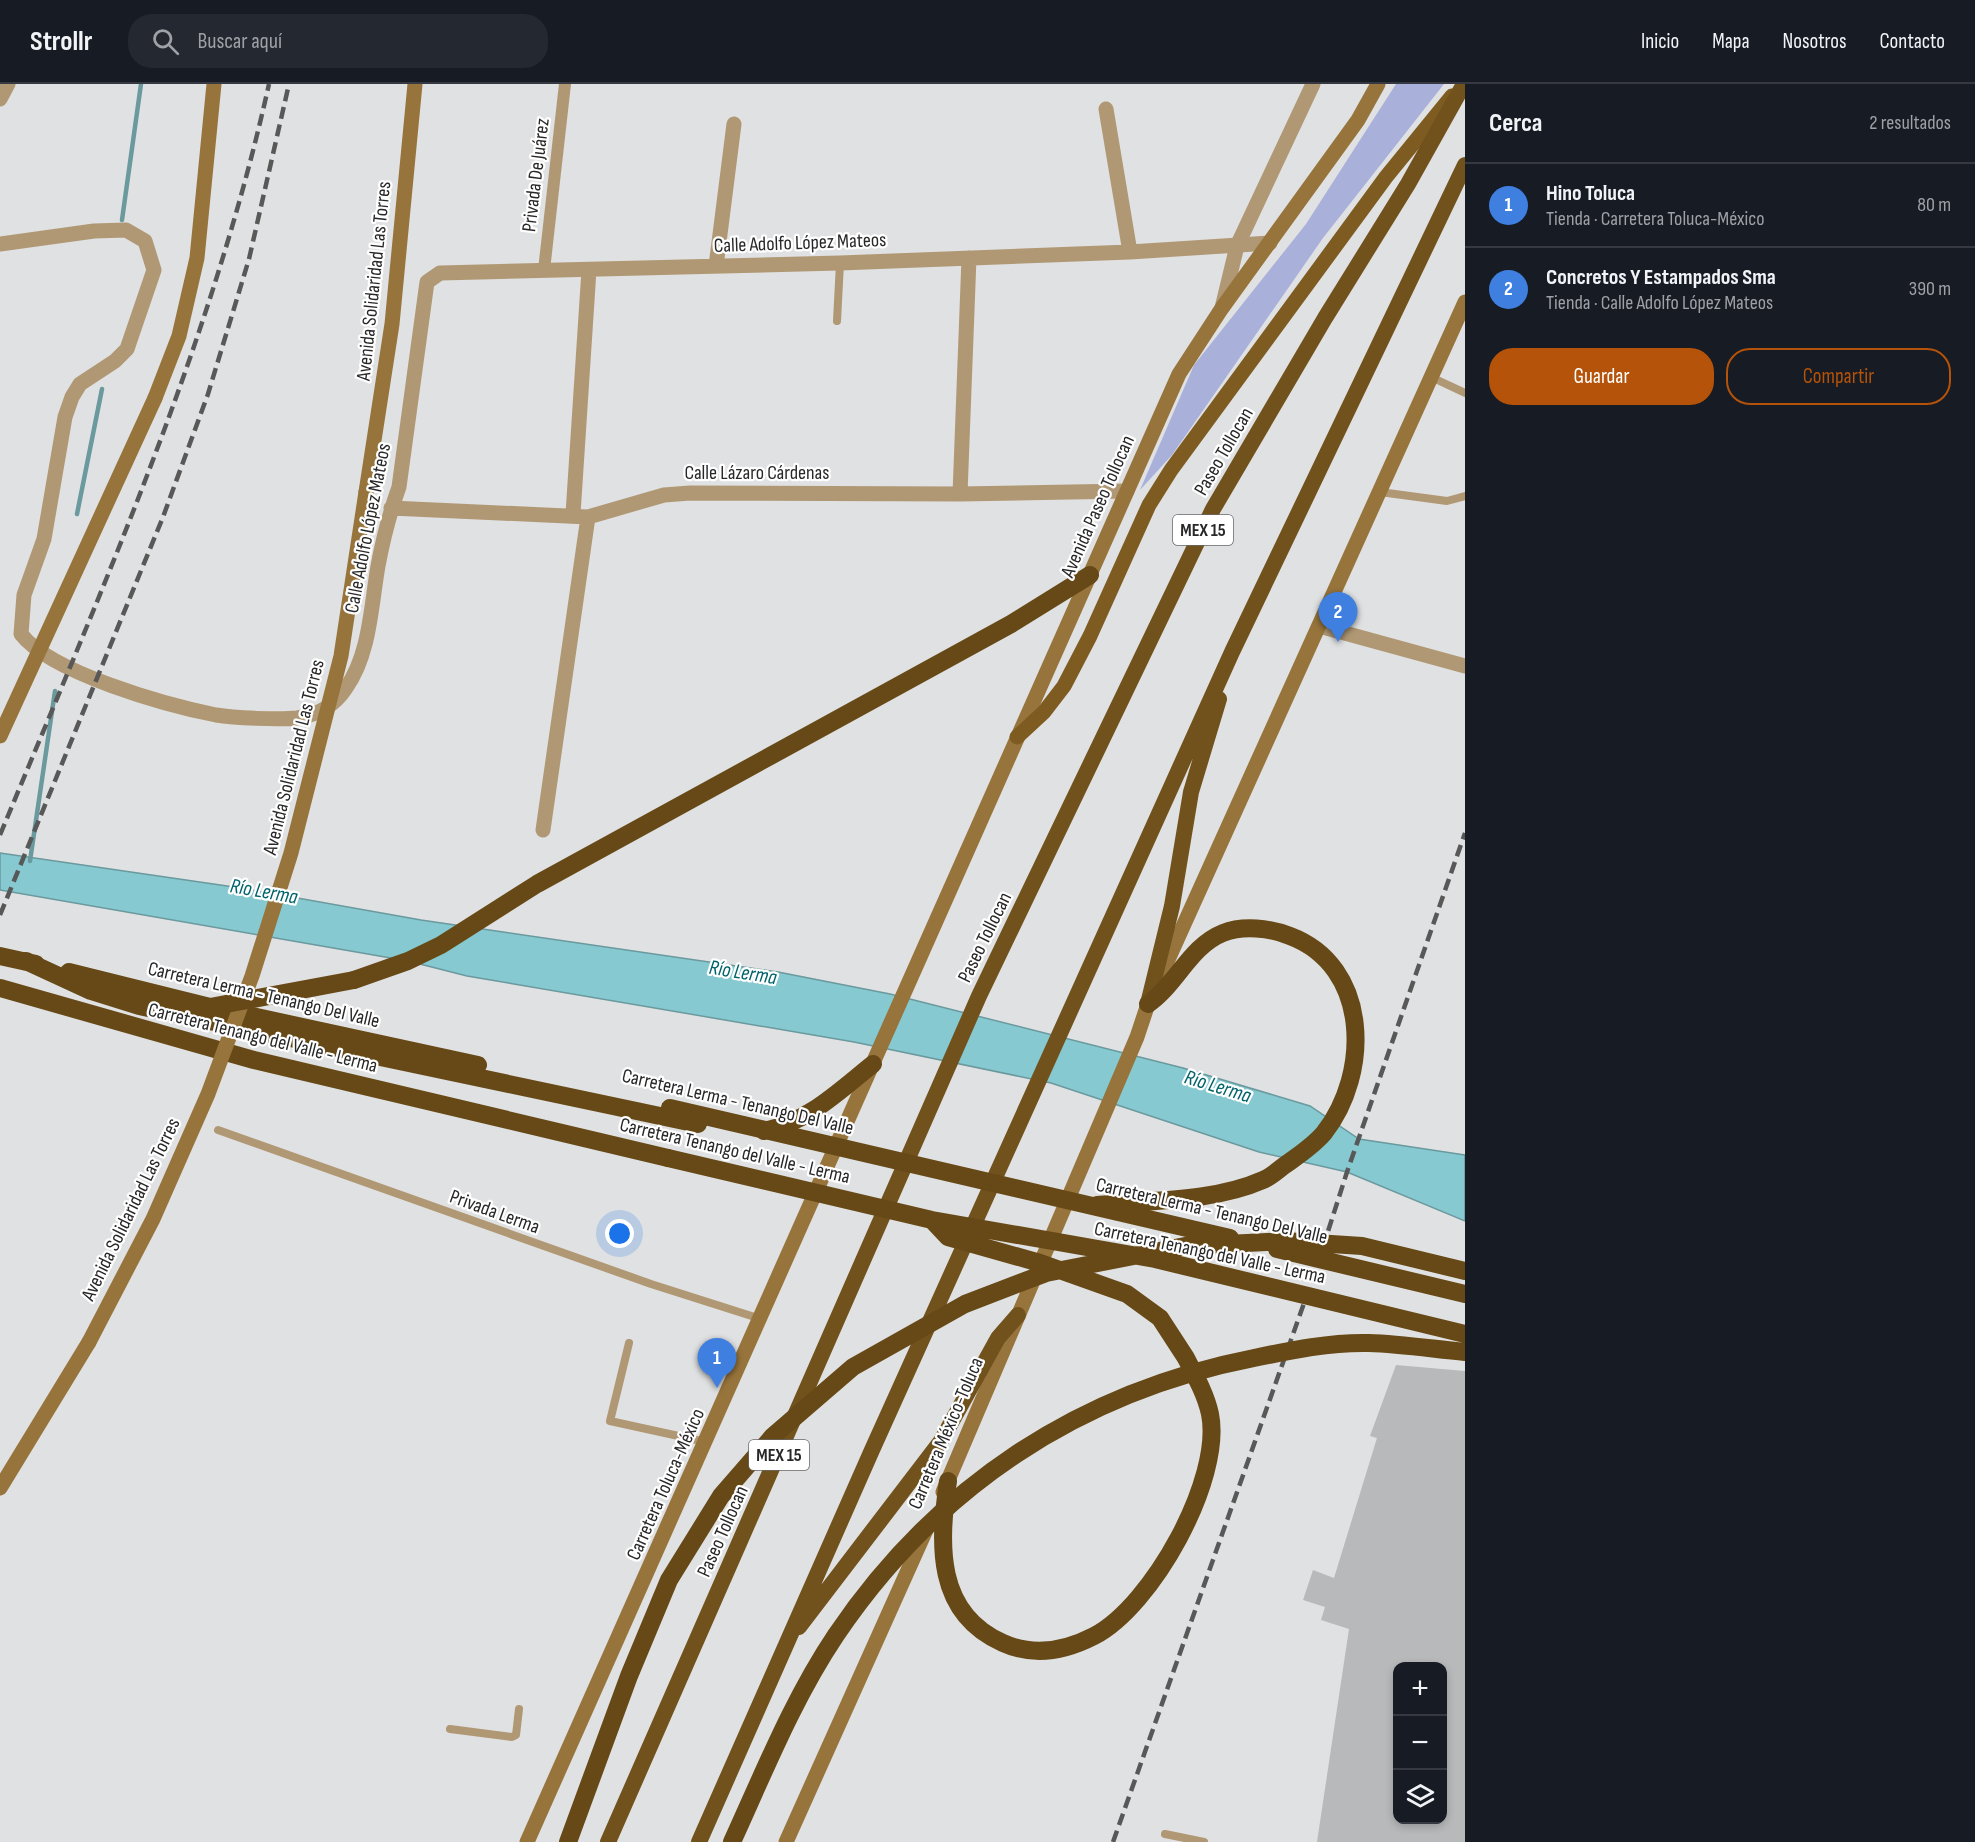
<!DOCTYPE html>
<html lang="es">
<head>
<meta charset="utf-8">
<style>
  :root { --surface:#171b24; --page:#242831; --text:#f1f3f6; --muted:#9ea1a6; --line:#363941; --accent:#b45309 }
  body { margin:0; font-family:"Sofia Sans Condensed",sans-serif; background:var(--page); color:var(--text) }
  .controls { position:absolute; right:18px; bottom:18px; display:grid; overflow:hidden; border-radius:12px; box-shadow:0 3px 9px #0003 }
  .controls button { width:54px; height:54px; display:grid; place-items:center; padding:0; border:0; border-bottom:2px solid var(--line); background:var(--surface); color:var(--text); font:30px sans-serif }
  .you { position:absolute; left:620px; top:1150px; width:21px; height:21px; margin:-15px; border:4px solid #fff; border-radius:50%; background:#1a73e8; box-shadow:0 0 0 9px #1a73e833 }
  .badge { display:grid; place-items:center; width:39px; height:39px; border-radius:50%; background:var(--accent); color:#fff; font-size:20px; font-weight:700 }
  .pin { position:absolute; translate:-50% -50px; filter:drop-shadow(0 2px 3px #0008) }
  .pin::after { content:''; position:absolute; top:32px; width:21px; height:18px; background:inherit; clip-path:polygon(0 0,100% 0,50% 100%) }
  .list { margin:0; padding:0; list-style:none }
  h2 { display:flex; justify-content:space-between; align-items:center; height:78px; margin:0; padding:0 24px; font-size:26px }
  h2 small { font-size:20px; font-weight:400; color:var(--muted) }
  .list li { display:grid; grid-template-columns:39px 1fr auto; gap:18px; align-items:center; box-sizing:border-box; height:84px; padding:0 24px; border-top:2px solid var(--line) }
  .list b { display:block; font-size:22px; white-space:nowrap }
  .list p { margin:0; font-size:20px; white-space:nowrap; color:var(--muted) }
  .list em { font-size:20px; font-style:normal; color:var(--muted) }
  .actions { display:flex; gap:12px; padding:18px 24px }
  .actions a { flex:1; padding:14px 0; border:2px solid var(--accent); border-radius:24px; text-align:center; font-size:21px; color:var(--accent) }
  .actions .main { background:var(--accent); color:#fff }
  .icon { flex:none; width:33px; height:33px; fill:none; stroke:currentColor; stroke-width:2; stroke-linecap:round; stroke-linejoin:round }
  .map { position:relative; flex:none; width:1465px; height:1758px; overflow:hidden }
  header { display:flex; align-items:center; gap:36px; box-sizing:border-box; height:84px; padding:0 30px; background:var(--surface); border-bottom:2px solid var(--line) }
  header strong { font-size:28px }
  nav { display:flex; gap:33px; margin-inline-start:auto; font-size:21px }
  .search { width:420px; height:54px; background:var(--page); display:flex; align-items:center; gap:15px; box-sizing:border-box; padding:0 21px; border-radius:24px; color:var(--muted); font-size:22px }
  main { display:flex }
  aside { flex:1; background:var(--surface) }
  .map>svg:first-child { display:block }
</style>
</head>
<body>
<header>
<strong>Strollr</strong>
<div class="search"><svg class="icon" aria-label="search" viewBox="0 0 24 24"><circle cx="10" cy="10" r="6"/><path d="M15 15l6 6"/></svg>Buscar aquí</div>
<nav><a>Inicio</a><a>Mapa</a><a>Nosotros</a><a>Contacto</a></nav>
</header>
<main>
<div class="map">
<svg width="1465" height="1758" viewBox="0 0 1465 1758">
  <rect width="100%" height="100%" fill="#e0e1e2"/>
  <path fill="#a9b0da" d="M1396,0H1444L1323,154L1172,371L1140,406L1194,281L1306,140Z"/>
  <path fill="#86c9d0" stroke="#6a999e" stroke-width="1.5" d="M0,769L241,804L421,836L778,888L890,910L1183,984L1310,1022L1359,1055L1465,1071V1137L1347,1088L1259,1068L1051,999L854,958L467,892L408,877L0,806Z"/>
  <g fill="none" stroke-linecap="round" stroke-linejoin="round">
    <path stroke="#6a999e" stroke-width="4.5" d="M122,136L141,0
      M77,430L102,305
      M30,777L55,607"/>
  </g>
  <path fill="#b8b9ba" fill-rule="evenodd" d="M1396,1281L1465,1287V1758H1317L1349,1545L1321,1536L1325,1523L1303,1516L1313,1486L1334,1494L1377,1354L1370,1352ZM1398,1582H1443V1736H1398Z"/>
  <g fill="none" stroke-linecap="round" stroke-linejoin="round">
    <path stroke="#b09874" stroke-width="8" d="M837,237L840,179
      M1431,293L1465,309
      M1380,408L1447,417L1465,412
      M218,1046L651,1200L761,1235
      M629,1259L610,1337L706,1358
      M450,1645L512,1653L516,1651L519,1625
      M1165,1750L1204,1758"/>
    <path stroke="#b09874" stroke-width="12" d="M544,186L565,0"/>
    <path stroke="#b09874" stroke-width="15" d="M0,15L8,0
      M1106,25L1130,168
      M0,160L94,147L126,146L145,157L154,186L127,265L115,277L80,300L72,313L65,333L44,455L24,511L21,550C51,589 166,621 216,631C234,634 279,636 297,634C318,631 335,621 346,604C370,570 371,522 378,482C383,455 390,428 399,403L427,198L440,189L840,179L1130,168L1270,159
      M716,182L734,40
      M960,410L969,174
      M391,424L588,433L664,411L690,409L960,410L1127,407
      M573,430L589,186
      M1319,542L1465,582
      M543,746L588,433"/>
    <path stroke="#b09874" stroke-width="15" d="M1222,224L1237,162L1313,0"/>
    <path stroke="#97743b" stroke-width="15" d="M155,314L179,252L197,174L214,0
      M366,408L392,240L415,0
      M0,1404L89,1258
      M943,1408L1137,953L1148,920L1465,218
      M527,1758L1179,290L1222,224L1358,36L1378,0
      M786,1758L926,1446"/>
    <path stroke="#7e5c21" stroke-width="15" d="M1017,653L1044,628L1064,602L1090,552L1149,421L1171,386L1386,93L1452,12"/>
    <path stroke="#72521c" stroke-width="16" d="M1148,920L1172,822L1191,708L1219,615
      M799,1543L941,1357L998,1254L1018,1231
      M608,1758L979,912L1213,425L1325,234L1408,100L1464,0
      M699,1758L872,1366L1232,568L1465,81"/>
    <path stroke="#664916" stroke-width="18" d="M0,872L36,880
      M26,877L91,907L139,922L698,1040
      M69,888L210,923L478,981
      M354,896L408,877L441,861L537,800L1011,540L1090,491
      M0,904L254,976L668,1074
      M764,1047C808,1038 839,1007 873,980
      M1097,1121C1151,1116 1213,1118 1263,1096C1271,1093 1278,1086 1285,1081C1299,1071 1313,1062 1324,1049C1371,989 1370,882 1290,852C1270,844 1243,841 1223,849C1190,862 1176,901 1148,920
      M948,1397C939,1460 935,1529 1003,1559C1034,1573 1065,1567 1094,1552C1152,1522 1223,1395 1210,1330C1206,1311 1196,1293 1187,1276"/>
    <path stroke="#585858" stroke-width="4.5" stroke-dasharray="12 6" stroke-linecap="butt" d="M0,751C102,505 211,261 269,0
      M0,831L163,433L208,310L249,175L289,0
      M1113,1758L1314,1191L1347,1088L1465,749"/>
    <path stroke="#97743b" stroke-width="15" d="M0,652L155,314
      M89,1258L153,1135L208,1010L252,892L291,769L341,572L366,408"/>
    <path stroke="#664916" stroke-width="18" d="M210,923L354,896
      M670,1024L1230,1154
      M668,1074L932,1136L1155,1175L1465,1250
      M932,1136L948,1153L1040,1179L1127,1210L1160,1234L1186,1274
      M1277,1165L1465,1210
      M568,1758L629,1592L669,1496L721,1412L773,1352L853,1283L965,1220L1046,1189L1185,1162L1285,1157L1362,1162L1465,1187
      M732,1758C764,1688 793,1615 836,1551C936,1403 1079,1308 1254,1274C1292,1266 1331,1258 1369,1259C1401,1260 1433,1265 1465,1268"/>
  </g>
  <g text-anchor="middle" stroke-width="4.5" stroke-linejoin="round" paint-order="stroke">
    <g fill="#fff" stroke="#686868" stroke-width="1.5">
      <rect x="1173" y="431" width="60" height="30" rx="4.5"/>
      <rect x="749" y="1356" width="60" height="30" rx="4.5"/>
    </g>
    <g font-size="18" font-weight="bold" fill="#282828">
      <text x="1203" y="452">MEX 15</text>
      <text x="779" y="1377">MEX 15</text>
    </g>
    <g font-size="20" fill="#282828" stroke="#fff">
      <text transform="translate(535 91) rotate(-83)" y="7">Privada De Juárez</text>
      <text transform="translate(800 158) rotate(-2)" y="7">Calle Adolfo López Mateos</text>
      <text transform="translate(373 197) rotate(-84)" y="7">Avenida Solidaridad Las Torres</text>
      <text transform="translate(1223 367) rotate(-60)" y="7">Paseo Tollocan</text>
      <text x="757" y="395">Calle Lázaro Cárdenas</text>
      <text transform="translate(1097 422) rotate(-66)" y="7">Avenida Paseo Tollocan</text>
      <text transform="translate(367 444) rotate(-79)" y="7">Calle Adolfo López Mateos</text>
      <text transform="translate(293 673) rotate(-76)" y="7">Avenida Solidaridad Las Torres</text>
      <text transform="translate(984 853) rotate(-64)" y="7">Paseo Tollocan</text>
      <text transform="translate(264 910) rotate(13)" y="7">Carretera Lerma - Tenango Del Valle</text>
      <text transform="translate(263 953) rotate(14)" y="7">Carretera Tenango del Valle - Lerma</text>
      <text transform="translate(738 1017) rotate(13)" y="7">Carretera Lerma - Tenango Del Valle</text>
      <text transform="translate(735 1066) rotate(13)" y="7">Carretera Tenango del Valle - Lerma</text>
      <text transform="translate(130 1125) rotate(-64)" y="7">Avenida Solidaridad Las Torres</text>
      <text transform="translate(1212 1126) rotate(13)" y="7">Carretera Lerma - Tenango Del Valle</text>
      <text transform="translate(495 1127) rotate(20)" y="7">Privada Lerma</text>
      <text transform="translate(1210 1168) rotate(12)" y="7">Carretera Tenango del Valle - Lerma</text>
      <text transform="translate(945 1349) rotate(-67)" y="7">Carretera México-Toluca</text>
      <text transform="translate(665 1400) rotate(-66)" y="7">Carretera Toluca-México</text>
      <text transform="translate(722 1447) rotate(-66)" y="7">Paseo Tollocan</text>
    </g>
    <g font-size="21" font-style="italic" fill="#00636b" stroke="#fff">
      <text transform="translate(264 807) rotate(10)" y="7">Río Lerma</text>
      <text transform="translate(743 888) rotate(9)" y="7">Río Lerma</text>
      <text transform="translate(1218 1002) rotate(17)" y="7">Río Lerma</text>
    </g>
  </g>
</svg>
<div class="controls">
<button>+</button>
<button>−</button>
<button><svg class="icon" aria-label="layers" viewBox="0 0 24 24"><path d="M12 4l9 5-9 5-9-5zM3 14l9 5 9-5"/></svg></button>
</div>
<div class="you"></div>
<div class="pin badge" style="left:717px;top:1304px;background:#3f7fe0">1</div>
<div class="pin badge" style="left:1338px;top:558px;background:#3f7fe0">2</div>
</div>
<aside>
<h2>Cerca<small>2 resultados</small></h2>
<ul class="list">
<li><span class="badge" style="background:#3f7fe0">1</span><div><b>Hino Toluca</b><p>Tienda · Carretera Toluca-México</p></div><em>80 m</em></li>
<li><span class="badge" style="background:#3f7fe0">2</span><div><b>Concretos Y Estampados Sma</b><p>Tienda · Calle Adolfo López Mateos</p></div><em>390 m</em></li>
</ul>
<div class="actions"><a class="main">Guardar</a><a>Compartir</a></div>
</aside>
</main>
</body>
</html>
